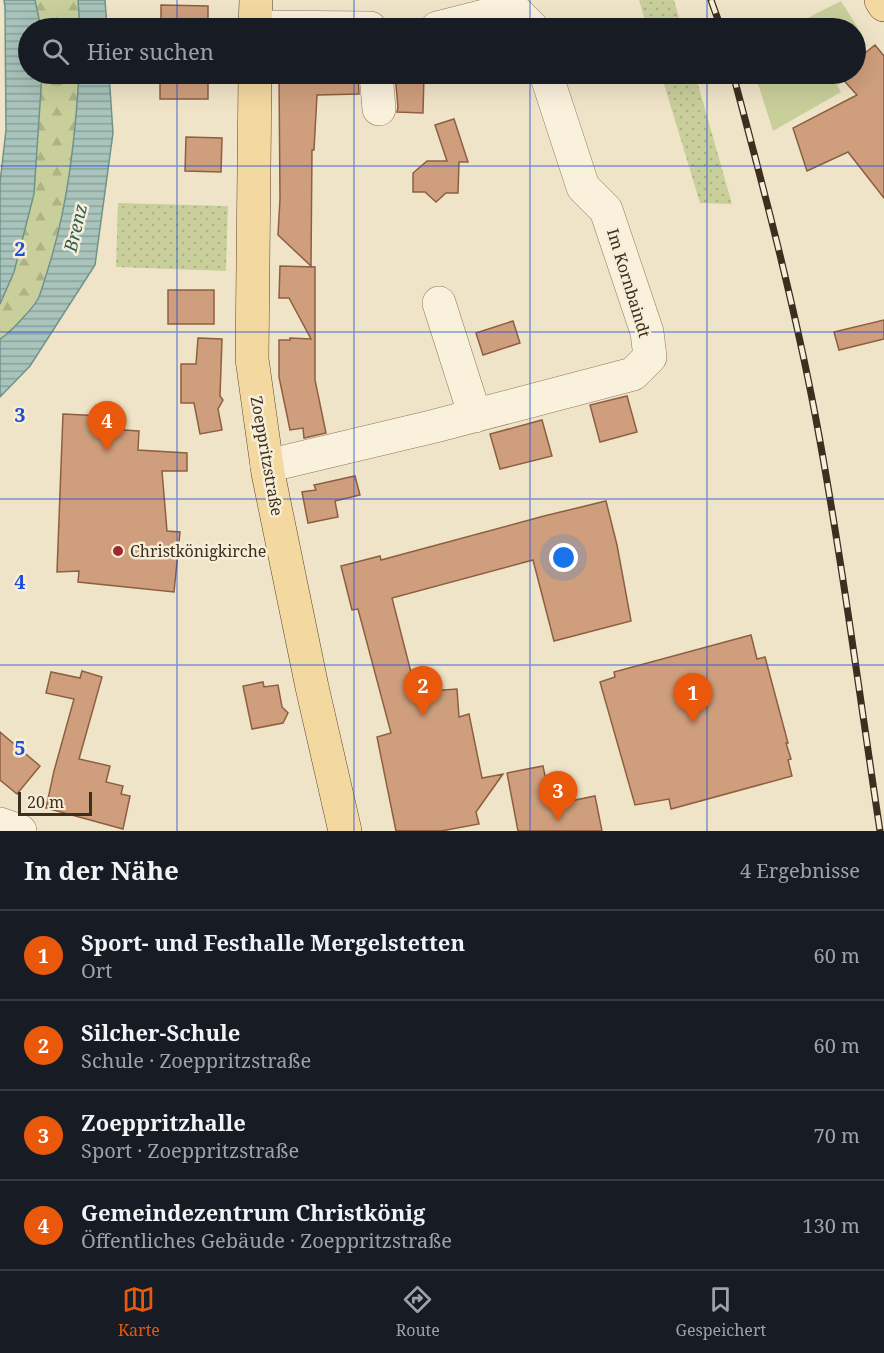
<!DOCTYPE html>
<html lang="de">
<head>
<meta charset="utf-8">
<style>
  :root { --surface:#171b24; --page:#20242c; --text:#f1f3f6; --muted:#9ea1a6; --line:#363941; --accent:#ea580c }
  body { margin:0; font-family:"Noto Serif",serif; background:var(--page); color:var(--text) }
  .scale { position:absolute; left:18px; bottom:15px; width:74px; box-sizing:border-box; padding-left:6px; border:3px solid #3d2e20; border-top:0; font-size:16px; line-height:21px; white-space:nowrap; color:#3d2e20; -webkit-text-stroke:4px #f7eed8; paint-order:stroke }
  .you { position:absolute; left:564px; top:558px; width:21px; height:21px; margin:-15px; border:4px solid #fff; border-radius:50%; background:#1a73e8; box-shadow:0 0 0 9px #1a73e833 }
  .badge { display:grid; place-items:center; width:39px; height:39px; border-radius:50%; background:var(--accent); color:#fff; font-size:20px; font-weight:700 }
  .pin { position:absolute; translate:-50% -50px; filter:drop-shadow(0 2px 3px #0008) }
  .pin::after { content:''; position:absolute; top:32px; width:21px; height:18px; background:inherit; clip-path:polygon(0 0,100% 0,50% 100%) }
  .list { margin:0; padding:0; list-style:none }
  h2 { display:flex; justify-content:space-between; align-items:center; height:78px; margin:0; padding:0 24px; font-size:26px }
  h2 small { font-size:20px; font-weight:400; color:var(--muted) }
  .list li { display:grid; grid-template-columns:39px 1fr auto; gap:18px; align-items:center; box-sizing:border-box; height:90px; padding:0 24px; border-top:2px solid var(--line) }
  .list b { display:block; font-size:22px; white-space:nowrap }
  .list p { margin:0; font-size:20px; white-space:nowrap; color:var(--muted) }
  .list em { font-size:20px; font-style:normal; color:var(--muted) }
  .icon { flex:none; width:33px; height:33px; fill:none; stroke:currentColor; stroke-width:2; stroke-linecap:round; stroke-linejoin:round }
  .map { position:relative; flex:none; width:884px; height:831px; overflow:hidden }
  .search { position:absolute; background:var(--surface); box-shadow:0 6px 24px #0002; left:18px; right:18px; top:18px; height:66px; display:flex; align-items:center; gap:15px; box-sizing:border-box; padding:0 21px; border-radius:33px; color:var(--muted); font-size:22px }
  .sheet { height:438px; background:var(--surface) }
  nav { display:flex; justify-content:space-around; align-items:center; box-sizing:border-box; height:84px; border-top:2px solid var(--line); background:var(--surface); font-size:16px; color:var(--muted) }
  nav a { display:grid; justify-items:center; gap:3px }
  nav .on { color:var(--accent) }
  .map>svg:first-child { display:block }
</style>
</head>
<body>
<div class="map">
<svg width="884" height="831" viewBox="0 0 884 831">
  <defs>
    <pattern id="grass-dots" width="8" height="8" patternUnits="userSpaceOnUse" patternTransform="scale(1.5)"><rect width="8" height="8" fill="#c9cf9b"/><path d="M2 2h.1M6 6h.1" fill="none" stroke="#aeb285" stroke-width="1.8" stroke-linecap="round"/></pattern>
    <pattern id="forest-firs" width="22" height="20" patternUnits="userSpaceOnUse" patternTransform="scale(1.5)"><rect width="22" height="20" fill="#c9cf9b"/><path d="M5 1l3.5 6h-7zM16 11l3.5 6h-7z" fill="#aeb285"/></pattern>
    <pattern id="water-rules" width="6" height="5" patternUnits="userSpaceOnUse" patternTransform="scale(1.5)"><rect width="6" height="5" fill="#a9c4bc"/><path d="M0 2.5h6" fill="none" stroke="#8ba098"/></pattern>
  </defs>
  <rect width="100%" height="100%" fill="#f0e4c8"/>
  <path fill="url(#grass-dots)" d="M639,0H674L682,28H647Z
    M661,74H695L732,204L700,203Z
    M118,203L228,206L226,271L116,267Z"/>
  <path fill="url(#forest-firs)" d="M35,0H78L80,28H41Z
    M42,74H79C75,139 68,206 48,269C45,278 42,290 38,299C33,308 9,334 0,339V304L14,272L34,194Z"/>
  <path fill="#c9cf9b" d="M841,1L863,36L856,41V28H788Z
    M755,74H831L841,92L773,131Z"/>
  <path fill="url(#water-rules)" stroke="#6f938a" stroke-width="1.5" d="M4,0H35L41,28H28V74H42L34,194L14,272L0,304V183L6,130L5,7Z
    M78,0H105L107,28H80Z
    M79,74H109L113,133L95,265L30,366L0,397V339C9,334 33,308 38,299C42,290 45,278 48,269C68,206 75,139 79,74Z"/>
  <path fill="#cf9f7d" stroke="#8d5f41" stroke-width="1.5" d="M161,5L208,6V28H161Z
    M875,45L884,56V198L848,152L807,171L793,128L857,95L838,74H855V61Z
    M160,74H208V99H160Z
    M279,74H358L359,94L317,95L314,150H312L311,266L278,235L280,199Z
    M395,74H424L423,113L397,112L398,107Z
    M454,119L468,162H459L458,193H446L436,202L425,192H413V173L427,161H447L435,125Z
    M186,137L222,138L221,172L185,171Z
    M280,266L315,267V380L326,433L304,438L303,428L290,430L279,377V340H290V338L311,339L289,298H279Z
    M168,290H214V324H168Z
    M884,320V339L839,350L834,332Z
    M513,321L520,343L483,355L476,333Z
    M198,338L222,339L220,396L223,400L218,409L222,430L200,434L194,403H181V364H196Z
    M627,396L637,432L600,442L590,405Z
    M63,414L125,417L124,430L139,431L138,450L187,453V471H162L167,531L180,532L174,592L78,582L79,571L57,572Z
    M542,420L552,456L500,469L490,434Z
    M355,476L360,495L335,501L338,517L308,523L302,492L316,490L314,485Z
    M606,501L617,545L631,621L554,641L533,560L392,598L416,692L457,689L459,717L469,714L482,778L503,774L476,812L479,824L441,831H396L377,737L391,733L358,609L352,610L341,566L380,556L381,560L544,516Z
    M751,635L757,659L765,657L788,743H786L791,759L788,760L792,776L671,809L669,799L635,805L600,682L615,677L614,672Z
    M82,671L102,677L79,759L110,766L106,782L123,786L121,794L130,796L123,829L46,808L54,771L74,699L46,693L51,672L80,678Z
    M263,682L264,687L278,685L282,707L288,713L283,723L252,729L243,686Z
    M0,732L40,766L17,794L0,780Z
    M543,766L551,805L595,796L602,831H518L507,773Z"/>
  <g fill="none" stroke-linecap="round" stroke-linejoin="round">
    <g stroke="#8d765c" stroke-width="34">
      <path id="minor" d="M255,27L370,28
        M437,28L500,12H516L532,28
        M376,74L379,109
        M439,303L475,416
        M267,466L435,426L633,374L650,357L647,332L606,210L583,187L546,74
        M0,824L20,831"/>
    </g>
    <g stroke="#5b4430" stroke-width="34">
      <path id="major" d="M881,0L884,5
        M255,28L256,0
        M255,74L252,359L268,473L312,687L345,831"/>
    </g>
    <use href="#minor" stroke="#faf1dc" stroke-width="33"/>
    <use href="#major" stroke="#f3d9a0" stroke-width="33"/>
    <g stroke="#3d2e20" stroke-width="7">
      <path id="rail" d="M711,0L721,28
        M733,74C763,186 793,299 815,414C841,552 859,692 880,831"/>
    </g>
    <use href="#rail" stroke="#f7eed8" stroke-width="4.5" stroke-dasharray="14" stroke-linecap="butt"/>
  </g>
  <path fill="none" stroke="#1d4ed8" stroke-width="1.5" stroke-opacity="0.55" d="M177,0V28M354,0V28M530,0V28M707,0V28M177,74V831M354,74V831M530,74V831M707,74V831M0,166H884M0,332H884M0,499H884M0,665H884"/>
  <circle fill="#9e2a2b" stroke="#f7eed8" stroke-width="2" cx="118" cy="551" r="6"/>
  <g text-anchor="middle" stroke-width="5" stroke-linejoin="round" paint-order="stroke">
    <g font-size="16" fill="#3d2e20" stroke="#f7eed8">
      <text transform="translate(629 283) rotate(73)" y="6">Im Kornbaindt</text>
      <text transform="translate(267 456) rotate(80)" y="6">Zoeppritzstraße</text>
    </g>
    <g font-size="16" fill="#3d2e20" stroke="#f7eed8" text-anchor="start">
      <text x="130" y="557">Christkönigkirche</text>
    </g>
    <g font-size="18" font-style="italic" fill="#2f5d5a" stroke="#f7eed8">
      <text transform="translate(76 228) rotate(-77)" y="6">Brenz</text>
    </g>
  </g>
  <g font-size="20" text-anchor="middle" font-weight="bold" fill="#1d4ed8" stroke="#f7eed8" stroke-width="5" stroke-linejoin="round" paint-order="stroke">
    <text x="20" y="256">2</text>
    <text x="20" y="422">3</text>
    <text x="20" y="589">4</text>
    <text x="20" y="755">5</text>
  </g>
</svg>
<div class="scale">20 m</div>
<div class="you"></div>
<div class="pin badge" style="left:693px;top:723px">1</div>
<div class="pin badge" style="left:423px;top:716px">2</div>
<div class="pin badge" style="left:558px;top:821px">3</div>
<div class="pin badge" style="left:107px;top:451px">4</div>
<div class="search"><svg class="icon" aria-label="search" viewBox="0 0 24 24"><circle cx="10" cy="10" r="6"/><path d="M15 15l6 6"/></svg>Hier suchen</div>
</div>
<section class="sheet">
<h2>In der Nähe<small>4 Ergebnisse</small></h2>
<ul class="list">
<li><span class="badge">1</span><div><b>Sport- und Festhalle Mergelstetten</b><p>Ort</p></div><em>60 m</em></li>
<li><span class="badge">2</span><div><b>Silcher-Schule</b><p>Schule · Zoeppritzstraße</p></div><em>60 m</em></li>
<li><span class="badge">3</span><div><b>Zoeppritzhalle</b><p>Sport · Zoeppritzstraße</p></div><em>70 m</em></li>
<li><span class="badge">4</span><div><b>Gemeindezentrum Christkönig</b><p>Öffentliches Gebäude · Zoeppritzstraße</p></div><em>130 m</em></li>
</ul>
</section>
<nav>
<a class="on"><svg class="icon" aria-label="map" viewBox="0 0 24 24"><path d="M3 6l6-2 6 2 6-2v14l-6 2-6-2-6 2zM9 4v14M15 6v14"/></svg>Karte</a>
<a><svg class="icon" aria-label="directions" viewBox="0 0 24 24"><path d="M12 3l9 9-9 9-9-9zM9 14v-3h6M13 9l2 2-2 2"/></svg>Route</a>
<a><svg class="icon" aria-label="saved" viewBox="0 0 24 24"><path d="M7 4h10v16l-5-4-5 4z"/></svg>Gespeichert</a>
</nav>
</body>
</html>
